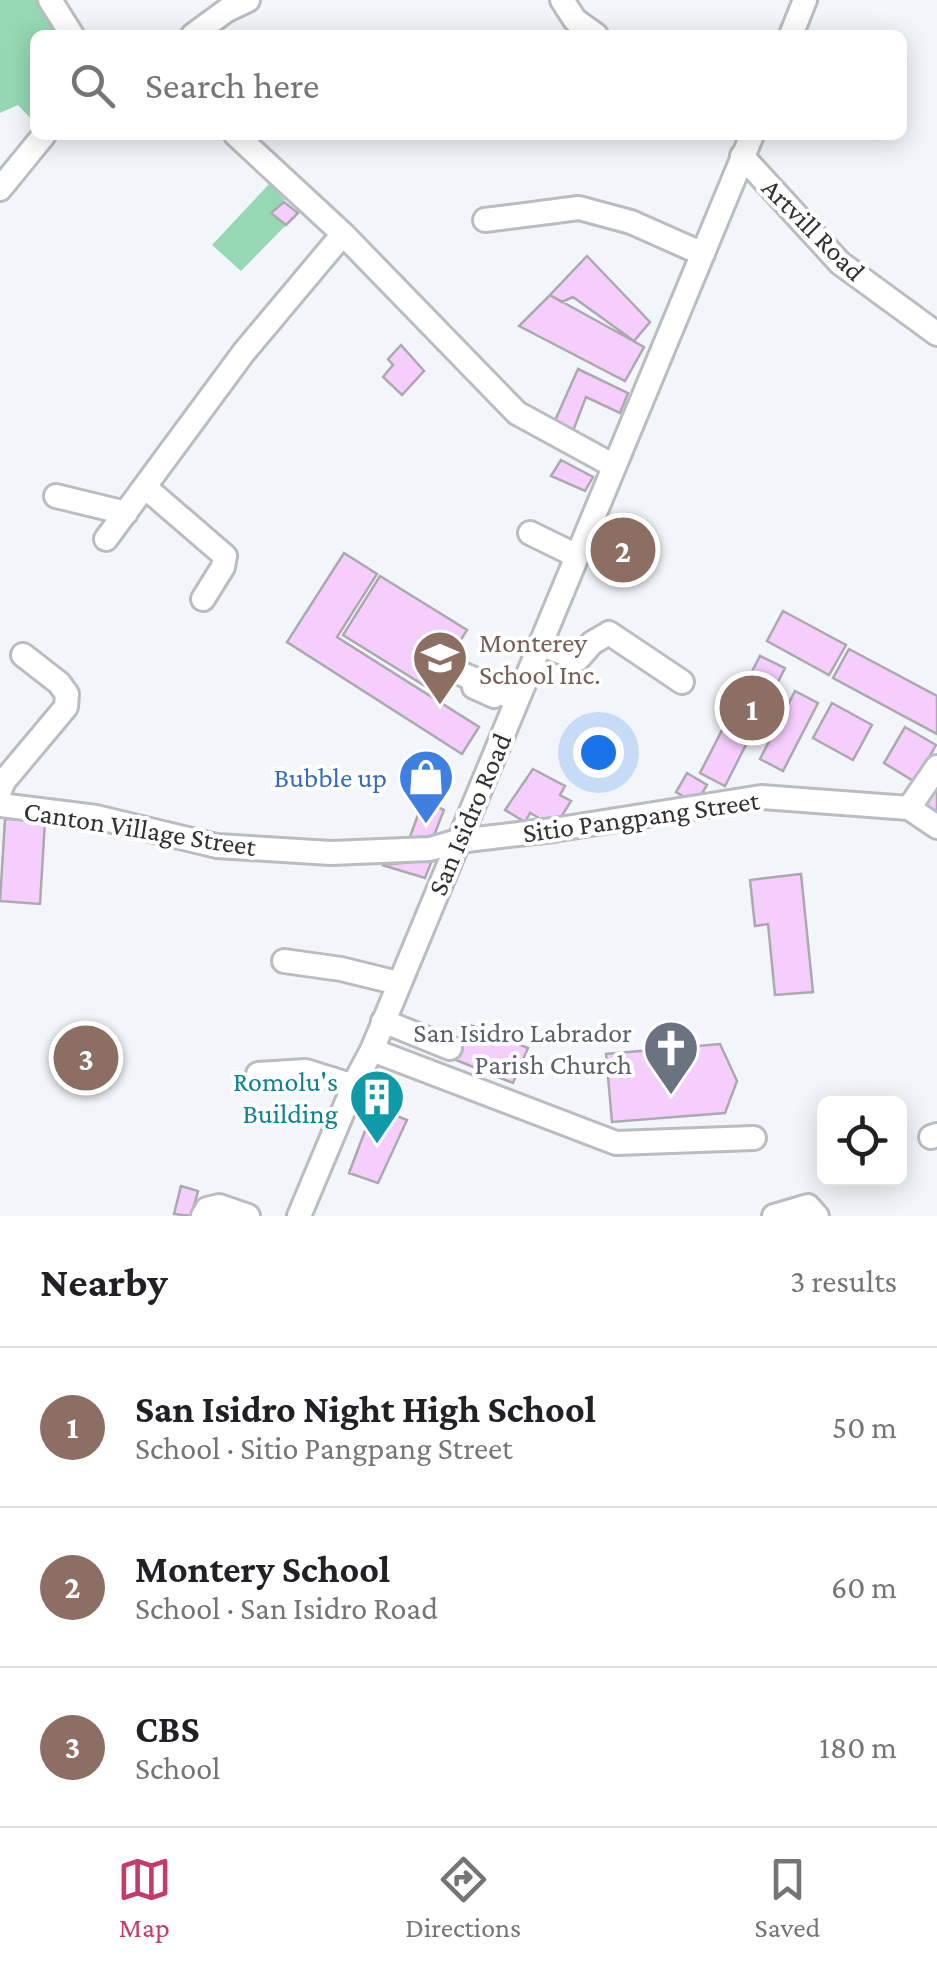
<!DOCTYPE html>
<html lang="en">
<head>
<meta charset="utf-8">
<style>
  :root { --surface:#fff; --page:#f6f6f6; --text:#202124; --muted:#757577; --line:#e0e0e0; --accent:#c5396c }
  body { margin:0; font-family:"Crimson Pro",serif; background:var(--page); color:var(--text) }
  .controls { position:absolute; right:30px; bottom:30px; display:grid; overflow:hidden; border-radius:15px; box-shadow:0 5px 25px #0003 }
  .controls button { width:90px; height:90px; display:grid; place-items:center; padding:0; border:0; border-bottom:2px solid var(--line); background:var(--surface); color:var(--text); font:50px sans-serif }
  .you { position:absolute; left:598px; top:752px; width:35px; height:35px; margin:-25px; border:8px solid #fff; border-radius:50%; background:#1a73e8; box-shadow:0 0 0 15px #1a73e833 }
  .badge { display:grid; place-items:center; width:65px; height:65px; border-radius:50%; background:var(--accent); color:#fff; font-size:32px; font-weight:700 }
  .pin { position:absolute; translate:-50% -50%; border:5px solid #fff; box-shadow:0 2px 10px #0006 }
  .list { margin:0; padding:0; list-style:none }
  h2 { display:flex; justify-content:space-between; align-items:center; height:130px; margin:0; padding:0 40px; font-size:42px }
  h2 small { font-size:32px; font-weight:400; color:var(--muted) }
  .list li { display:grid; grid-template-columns:65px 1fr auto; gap:30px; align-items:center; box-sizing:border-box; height:160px; padding:0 40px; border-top:2px solid var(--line) }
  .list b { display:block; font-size:38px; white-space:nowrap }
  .list p { margin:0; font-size:32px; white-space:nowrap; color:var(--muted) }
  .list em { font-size:32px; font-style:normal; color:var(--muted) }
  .icon { flex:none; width:55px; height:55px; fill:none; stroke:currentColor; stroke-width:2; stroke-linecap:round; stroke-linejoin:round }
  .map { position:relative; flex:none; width:937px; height:1216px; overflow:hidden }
  .search { position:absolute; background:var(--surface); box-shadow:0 5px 25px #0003; left:30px; right:30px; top:30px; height:110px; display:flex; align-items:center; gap:25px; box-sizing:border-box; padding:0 35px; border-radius:15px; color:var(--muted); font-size:38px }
  .sheet { height:610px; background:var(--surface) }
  nav { display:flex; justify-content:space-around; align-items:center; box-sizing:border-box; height:140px; border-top:2px solid var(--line); background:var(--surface); font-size:28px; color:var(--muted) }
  nav a { display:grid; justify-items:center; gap:5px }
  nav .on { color:var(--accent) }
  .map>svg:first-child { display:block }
</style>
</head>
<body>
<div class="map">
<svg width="937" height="1216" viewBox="0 0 937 1216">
  <rect width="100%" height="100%" fill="#f2f6fa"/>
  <path fill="#96d8b3" d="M0,0H44L65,35H35V123L18,105L0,113Z
    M270,183L285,200L271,213L286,225L241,271L212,245Z"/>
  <path fill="#f6cefe" stroke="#aca9ad" stroke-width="2.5" d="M284,202L298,213L286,225L271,213Z
    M587,256L650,322L634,341L573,297L562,302L550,295Z
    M550,295L644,347L625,381L519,326Z
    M401,345L424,371L402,395L383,377L393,365L388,359Z
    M578,369L628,393L620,413L586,397L573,431L553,425Z
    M561,460L593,477L585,491L551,476Z
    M606,522L656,545L640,578L590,555Z
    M344,553L377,574L337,637L479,727L462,754L287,642Z
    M380,576L467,630L430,689L343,635Z
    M783,611L846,645L829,675L767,641Z
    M849,649L937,696V734L833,678Z
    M760,656L785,668L725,786L700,773Z
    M795,691L818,703L783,771L760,759Z
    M832,703L872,725L853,760L813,738Z
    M905,727L936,745L915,782L884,763Z
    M533,769L565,786L560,795L571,801L555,827L530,813L525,822L505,810Z
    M687,773L707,785L696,804L676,792Z
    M937,784V818L922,808Z
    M423,801L444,810L431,843L407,845Z
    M5,819L45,821L40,904L0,901Z
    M432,860L425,878L382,865Z
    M801,874L813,992L775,995L768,924L755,926L750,880Z
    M470,1025L528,1048L513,1083L456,1060Z
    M720,1044L737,1081L725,1113L612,1122L606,1054Z
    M374,1107L407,1120L378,1183L349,1173Z
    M181,1186L198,1191L191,1216L174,1214Z"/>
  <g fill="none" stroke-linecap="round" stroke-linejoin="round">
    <g stroke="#b9bcc0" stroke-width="28">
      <path id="minor" d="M50,0L72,35
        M562,0L575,20L596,35
        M193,35L227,10L248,0
        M791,35L805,0
        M236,135L343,234L517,413L614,466
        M742,156L840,263L937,334
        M0,189L44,135
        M485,220L579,208L631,222L703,254
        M145,487L225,556L223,567L203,599
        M56,496L126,513
        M530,533L577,556
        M106,539L244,352L343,234
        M540,644L578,659L592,643L609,633L682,682
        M462,674L474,679V687L494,696L499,692L517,700
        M0,791L4,781L66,707L67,694L59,683L23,655
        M0,805L96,817L217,846L331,853L430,849L458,841L553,830L761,797L909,808L937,827
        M909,808L937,767
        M284,961L341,969L398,983
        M383,1021L450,1048
        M372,1050L616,1143L754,1138
        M258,1074L306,1071L354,1086
        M931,1137L937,1135
        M203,1216L207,1209L219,1206L248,1216
        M299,1216L357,1078L372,1050L752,135
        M774,1216L808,1206L817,1216"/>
    </g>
    <use href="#minor" stroke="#fff" stroke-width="22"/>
  </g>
  <defs>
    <g id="school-pin" transform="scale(2.875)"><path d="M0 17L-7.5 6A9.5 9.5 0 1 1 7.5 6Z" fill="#8d6e63" stroke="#fff"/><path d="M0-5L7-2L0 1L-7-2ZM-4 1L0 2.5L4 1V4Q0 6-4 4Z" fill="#fff"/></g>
    <g id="shop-pin" transform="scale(2.875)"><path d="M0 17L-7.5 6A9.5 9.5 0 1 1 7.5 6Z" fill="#3f7fe0" stroke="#fff"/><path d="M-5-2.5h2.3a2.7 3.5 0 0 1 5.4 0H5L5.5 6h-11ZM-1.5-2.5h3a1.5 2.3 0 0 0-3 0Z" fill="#fff"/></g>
    <g id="church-pin" transform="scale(2.875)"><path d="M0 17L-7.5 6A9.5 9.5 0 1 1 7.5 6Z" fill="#6b7280" stroke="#fff"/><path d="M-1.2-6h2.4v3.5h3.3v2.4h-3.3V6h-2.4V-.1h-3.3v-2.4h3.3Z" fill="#fff"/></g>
    <g id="building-pin" transform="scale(2.875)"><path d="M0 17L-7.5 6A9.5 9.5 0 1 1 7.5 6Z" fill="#0f9aa8" stroke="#fff"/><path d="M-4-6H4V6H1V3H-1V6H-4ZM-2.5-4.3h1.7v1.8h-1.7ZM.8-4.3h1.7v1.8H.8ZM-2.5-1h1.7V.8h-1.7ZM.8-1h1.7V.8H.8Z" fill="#fff"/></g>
  </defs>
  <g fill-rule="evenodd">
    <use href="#school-pin" x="440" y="658"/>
    <use href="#shop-pin" x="426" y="777"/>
    <use href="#church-pin" x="671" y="1048"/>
    <use href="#building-pin" x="377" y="1097"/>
  </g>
  <g text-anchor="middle" stroke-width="8" stroke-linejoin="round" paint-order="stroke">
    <g font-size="28" fill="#303133" stroke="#fff">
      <text transform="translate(814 229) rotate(45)" y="10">Artvill Road</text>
      <text transform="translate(469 814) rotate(-67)" y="10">San Isidro Road</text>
      <text transform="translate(641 816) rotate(-8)" y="10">Sitio Pangpang Street</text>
      <text transform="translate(140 828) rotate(9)" y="10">Canton Village Street</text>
    </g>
    <g font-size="28" fill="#785e54" stroke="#fff" text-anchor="start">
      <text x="479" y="652">Monterey<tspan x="479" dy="32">School Inc.</tspan></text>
    </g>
    <g font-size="28" fill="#366cbe" stroke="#fff" text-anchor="end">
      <text x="387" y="787">Bubble up</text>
    </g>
    <g font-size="28" fill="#5b616d" stroke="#fff" text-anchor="end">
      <text x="632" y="1042">San Isidro Labrador<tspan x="632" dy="32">Parish Church</tspan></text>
    </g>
    <g font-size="28" fill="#0d838f" stroke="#fff" text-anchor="end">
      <text x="338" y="1091">Romolu's<tspan x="338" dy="32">Building</tspan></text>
    </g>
  </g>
</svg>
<div class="controls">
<button><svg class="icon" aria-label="locate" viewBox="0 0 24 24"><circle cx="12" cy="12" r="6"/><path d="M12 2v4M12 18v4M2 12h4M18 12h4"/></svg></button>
</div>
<div class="you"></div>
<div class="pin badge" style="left:752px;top:708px;background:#8d6e63">1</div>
<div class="pin badge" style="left:623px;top:550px;background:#8d6e63">2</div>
<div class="pin badge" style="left:86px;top:1058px;background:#8d6e63">3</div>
<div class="search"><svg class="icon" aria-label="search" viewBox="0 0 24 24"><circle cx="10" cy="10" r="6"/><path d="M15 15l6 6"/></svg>Search here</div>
</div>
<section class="sheet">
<h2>Nearby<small>3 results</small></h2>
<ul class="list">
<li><span class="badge" style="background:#8d6e63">1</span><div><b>San Isidro Night High School</b><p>School · Sitio Pangpang Street</p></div><em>50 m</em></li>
<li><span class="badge" style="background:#8d6e63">2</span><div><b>Montery School</b><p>School · San Isidro Road</p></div><em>60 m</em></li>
<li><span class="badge" style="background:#8d6e63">3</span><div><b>CBS</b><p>School</p></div><em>180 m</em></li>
</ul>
</section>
<nav>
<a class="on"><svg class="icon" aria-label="map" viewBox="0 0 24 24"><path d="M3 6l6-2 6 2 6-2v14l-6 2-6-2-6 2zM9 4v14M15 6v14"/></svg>Map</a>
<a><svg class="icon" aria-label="directions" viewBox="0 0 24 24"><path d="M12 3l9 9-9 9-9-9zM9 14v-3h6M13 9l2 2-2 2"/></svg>Directions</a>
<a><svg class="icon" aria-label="saved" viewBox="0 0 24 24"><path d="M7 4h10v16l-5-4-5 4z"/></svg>Saved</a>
</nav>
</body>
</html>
